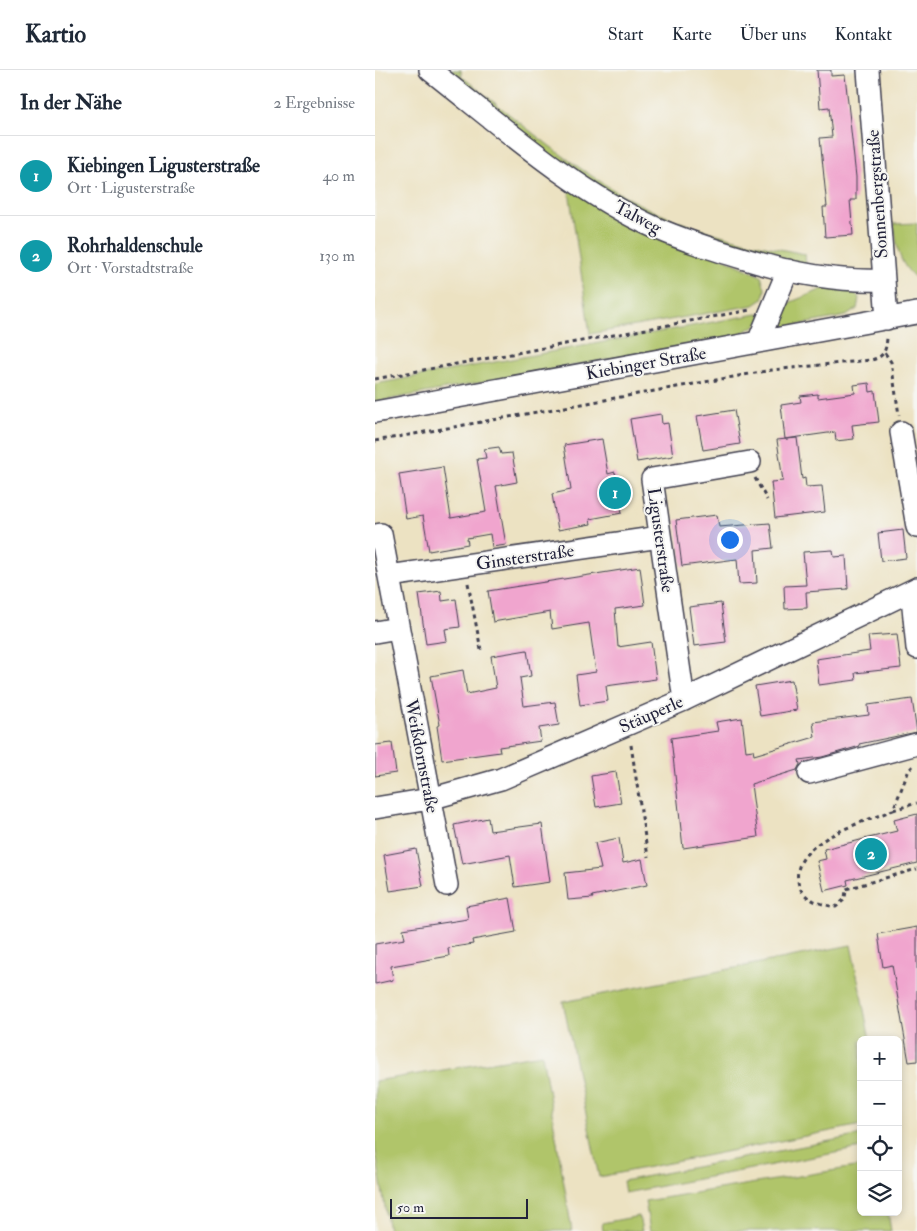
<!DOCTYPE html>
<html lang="de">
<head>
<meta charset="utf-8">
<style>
  :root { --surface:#fff; --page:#f6f6f7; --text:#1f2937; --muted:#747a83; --line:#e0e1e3; --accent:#c8321e }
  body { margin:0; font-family:"IM FELL Double Pica",serif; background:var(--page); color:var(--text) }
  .controls { position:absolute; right:15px; bottom:15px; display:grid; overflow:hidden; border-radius:8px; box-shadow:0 2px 8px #0003 }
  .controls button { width:45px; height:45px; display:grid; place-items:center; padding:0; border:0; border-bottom:1px solid var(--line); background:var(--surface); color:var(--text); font:25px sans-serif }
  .scale { position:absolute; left:15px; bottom:12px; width:138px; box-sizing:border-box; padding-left:5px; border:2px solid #22223b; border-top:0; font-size:14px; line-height:18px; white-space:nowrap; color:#22223b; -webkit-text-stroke:4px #f6f6f2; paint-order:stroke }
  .you { position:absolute; left:354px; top:469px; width:18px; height:18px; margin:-12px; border:4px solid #fff; border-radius:50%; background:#1a73e8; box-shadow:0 0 0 8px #1a73e833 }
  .badge { display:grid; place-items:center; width:32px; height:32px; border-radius:50%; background:var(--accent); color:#fff; font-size:16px; font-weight:700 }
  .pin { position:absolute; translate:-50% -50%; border:2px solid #fff; box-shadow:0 1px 5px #0006 }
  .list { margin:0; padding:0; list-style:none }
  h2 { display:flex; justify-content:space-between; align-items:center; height:65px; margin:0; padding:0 20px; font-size:21px }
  h2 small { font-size:16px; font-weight:400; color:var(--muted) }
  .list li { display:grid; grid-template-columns:32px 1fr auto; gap:15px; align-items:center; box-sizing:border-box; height:80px; padding:0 20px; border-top:1px solid var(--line) }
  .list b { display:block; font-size:19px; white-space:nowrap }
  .list p { margin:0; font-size:16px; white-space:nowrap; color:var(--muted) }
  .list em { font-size:16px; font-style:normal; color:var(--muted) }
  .icon { flex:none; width:28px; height:28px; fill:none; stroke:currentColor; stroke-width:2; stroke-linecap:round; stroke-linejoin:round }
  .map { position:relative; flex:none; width:542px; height:1161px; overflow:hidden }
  header { display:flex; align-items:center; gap:30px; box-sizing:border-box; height:70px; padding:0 25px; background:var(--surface); border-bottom:1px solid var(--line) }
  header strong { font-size:24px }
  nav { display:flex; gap:28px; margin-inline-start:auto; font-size:18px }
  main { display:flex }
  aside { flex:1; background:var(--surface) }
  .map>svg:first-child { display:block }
</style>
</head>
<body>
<header>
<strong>Kartio</strong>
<nav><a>Start</a><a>Karte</a><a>Über uns</a><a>Kontakt</a></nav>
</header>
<main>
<aside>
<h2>In der Nähe<small>2 Ergebnisse</small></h2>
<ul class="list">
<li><span class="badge" style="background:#0f9aa8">1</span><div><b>Kiebingen Ligusterstraße</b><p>Ort · Ligusterstraße</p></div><em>40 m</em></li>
<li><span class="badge" style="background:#0f9aa8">2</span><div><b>Rohrhaldenschule</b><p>Ort · Vorstadtstraße</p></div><em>130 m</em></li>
</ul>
</aside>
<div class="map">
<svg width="542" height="1161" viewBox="0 0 542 1161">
  <rect width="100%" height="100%" fill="#f6f6f2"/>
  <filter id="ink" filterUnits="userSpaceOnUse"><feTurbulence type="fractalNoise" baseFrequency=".02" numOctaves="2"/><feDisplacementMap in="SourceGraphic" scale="10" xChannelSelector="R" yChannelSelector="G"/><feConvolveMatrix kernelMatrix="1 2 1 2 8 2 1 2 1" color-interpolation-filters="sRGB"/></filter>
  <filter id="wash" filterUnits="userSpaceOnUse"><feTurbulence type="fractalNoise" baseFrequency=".0096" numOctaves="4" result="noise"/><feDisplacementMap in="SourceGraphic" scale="20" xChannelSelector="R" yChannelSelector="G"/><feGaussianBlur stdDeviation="1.12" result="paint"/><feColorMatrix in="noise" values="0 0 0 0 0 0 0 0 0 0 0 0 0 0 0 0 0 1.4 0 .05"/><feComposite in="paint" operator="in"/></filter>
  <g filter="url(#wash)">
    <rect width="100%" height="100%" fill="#ece2c2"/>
    <path fill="#b0c56a" stroke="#697452" d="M65,0H86V6C144,51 201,102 266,135C314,160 377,174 430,184L431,195C356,185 264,146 201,103C154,72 110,34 65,0Z
      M193,114L386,206L390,219L388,229L379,235L215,264Z
      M542,153V209C523,194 522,177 519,154Z
      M455,216H474L484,228L482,239L471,246L396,260L401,241L416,232Z
      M382,244L388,245L383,254L361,266L0,332V314Z
      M476,875L495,970H486V1055L224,1107L188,932Z
      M167,984L197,1161H14L0,1077V1011Z
      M486,1065V1078L250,1123L248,1111Z
      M486,1096V1142H513L516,1161H275L270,1131Z
      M264,1146L267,1161H228L227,1153Z"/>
    <g id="blocks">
      <path fill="#f0a5ce" d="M442,0H456V6L470,5L481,107V130H475L478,165L450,167L448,137H452L445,68L457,67L454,37L445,38Z
        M494,313L495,322L500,321L504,352L477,355L479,369L461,371L460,362L410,369L406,335L426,332L425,326L443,324V328L480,323L479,315Z
        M359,340L365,374L328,380L322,346Z
        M286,344L287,354L293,353L298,386L262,392L255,349Z
        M422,368L427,409L430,408L431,417L447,416L450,442L400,448L396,412L408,411L402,370Z
        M227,369L233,404L240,402L247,443L215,449L216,454L183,460L177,424L196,420L189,375Z
        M124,377L126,384L137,383L142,412L121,416L131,475L117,477L115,464L92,468L93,474L54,481L48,446L31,449L24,404L68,397L76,448L111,442L102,389L111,388L109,379Z
        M342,445L344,457L395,453L398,478L380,480L382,513L364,514L362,489L307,496L301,450Z
        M528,460L531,488L506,491L503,463Z
        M458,480L459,487L471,486L473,519L431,522L432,538L410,539L409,516L431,515L428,482Z
        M265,497L270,535L240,539L243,577L276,572L281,609L231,616L233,631L205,635L201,605L221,602L214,553L177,559L175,542L118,552L113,521Z
        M66,521L67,531L81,529L85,557L70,559L72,571L51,574L44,524Z
        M346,533L351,572L319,576L314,537Z
        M522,564L526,598L480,603L481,610L444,615L441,589L495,581L493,566Z
        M152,580L156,606L145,608L149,636L180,632L184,655L164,658L166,671L124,677L125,682L67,690L62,656L65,655L56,606L88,600L92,624L121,618L116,586Z
        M417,610L422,640L385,646L380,616Z
        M537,629L542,662L484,674L485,676L447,687L424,690L425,694L422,700L376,714L383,767L308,778L296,668L343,661L341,652L367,648L371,681L378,680L379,685L440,667L438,652L494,645L493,635Z
        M17,673L21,703L0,706V675Z
        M241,702L246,733L221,737L216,706Z
        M542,744V793L472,810L473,815L449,821L442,791L451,789L449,779L522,761L519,750Z
        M113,748L115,761L167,754L175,812L140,817L135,785L87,794L79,755Z
        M244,768L248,793L267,789L272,815L217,826L218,828L193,830L190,803L226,799L220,773Z
        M41,779L48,816L15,821L9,785Z
        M135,828L141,862L97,870L98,874L73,878L74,886L16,896L18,910L0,914V874L30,869L28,859L93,849L91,836Z
        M542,857V991L534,992L517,895L508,897L503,864Z"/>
    </g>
  </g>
  <g filter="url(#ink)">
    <use href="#blocks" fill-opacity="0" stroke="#403f4f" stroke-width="1"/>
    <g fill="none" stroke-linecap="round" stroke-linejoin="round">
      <g stroke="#403f4f" stroke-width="24">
        <path id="minor" d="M55,0C125,55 199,121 281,158C310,171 340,180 370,189C415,203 462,212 508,210
          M493,0L512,249
          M383,272L413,200
          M0,342L542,243
          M526,362L542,457
          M0,465L6,464L72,815
          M14,506L285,467
          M538,537L542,578
          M0,562L23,558
          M309,630L277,409L375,392
          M434,703L542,674
          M0,738L55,729L126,709L309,630L542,518"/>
      </g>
      <path stroke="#403f4f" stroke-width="3" stroke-dasharray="4 4" stroke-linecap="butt" d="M510,283L516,292L524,345
        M0,309L375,240
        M0,371L397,300L496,290C509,287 511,281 512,268
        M380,408L392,430
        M93,513L106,580
        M256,675L273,787
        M538,696L534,700L518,740C490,752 416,771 423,811C426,830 445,834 461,837L470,829L471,819L542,799
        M518,740L542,733"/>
      <use href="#minor" stroke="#fff" stroke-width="21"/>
    </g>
  </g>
  <g text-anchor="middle" stroke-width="4" stroke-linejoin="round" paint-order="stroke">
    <g font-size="18" fill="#22223b" stroke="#f6f6f2">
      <text transform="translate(502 124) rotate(-94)" y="6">Sonnenbergstraße</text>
      <text transform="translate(263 147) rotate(28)" y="6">Talweg</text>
      <text transform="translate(271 293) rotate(-10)" y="6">Kiebinger Straße</text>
      <text transform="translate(286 470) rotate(82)" y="6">Ligusterstraße</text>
      <text transform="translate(150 487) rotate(-8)" y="6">Ginsterstraße</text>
      <text transform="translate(276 644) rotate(-24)" y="6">Stäuperle</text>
      <text transform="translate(47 686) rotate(79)" y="6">Weißdornstraße</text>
    </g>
  </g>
</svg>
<div class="controls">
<button>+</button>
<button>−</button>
<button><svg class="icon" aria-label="locate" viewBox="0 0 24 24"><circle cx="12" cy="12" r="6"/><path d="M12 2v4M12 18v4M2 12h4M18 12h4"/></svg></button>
<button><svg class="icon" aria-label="layers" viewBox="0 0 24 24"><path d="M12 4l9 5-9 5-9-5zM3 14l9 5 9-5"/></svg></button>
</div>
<div class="scale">50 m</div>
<div class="you"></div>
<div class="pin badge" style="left:240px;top:423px;background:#0f9aa8">1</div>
<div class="pin badge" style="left:496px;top:784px;background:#0f9aa8">2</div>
</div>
</main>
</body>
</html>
